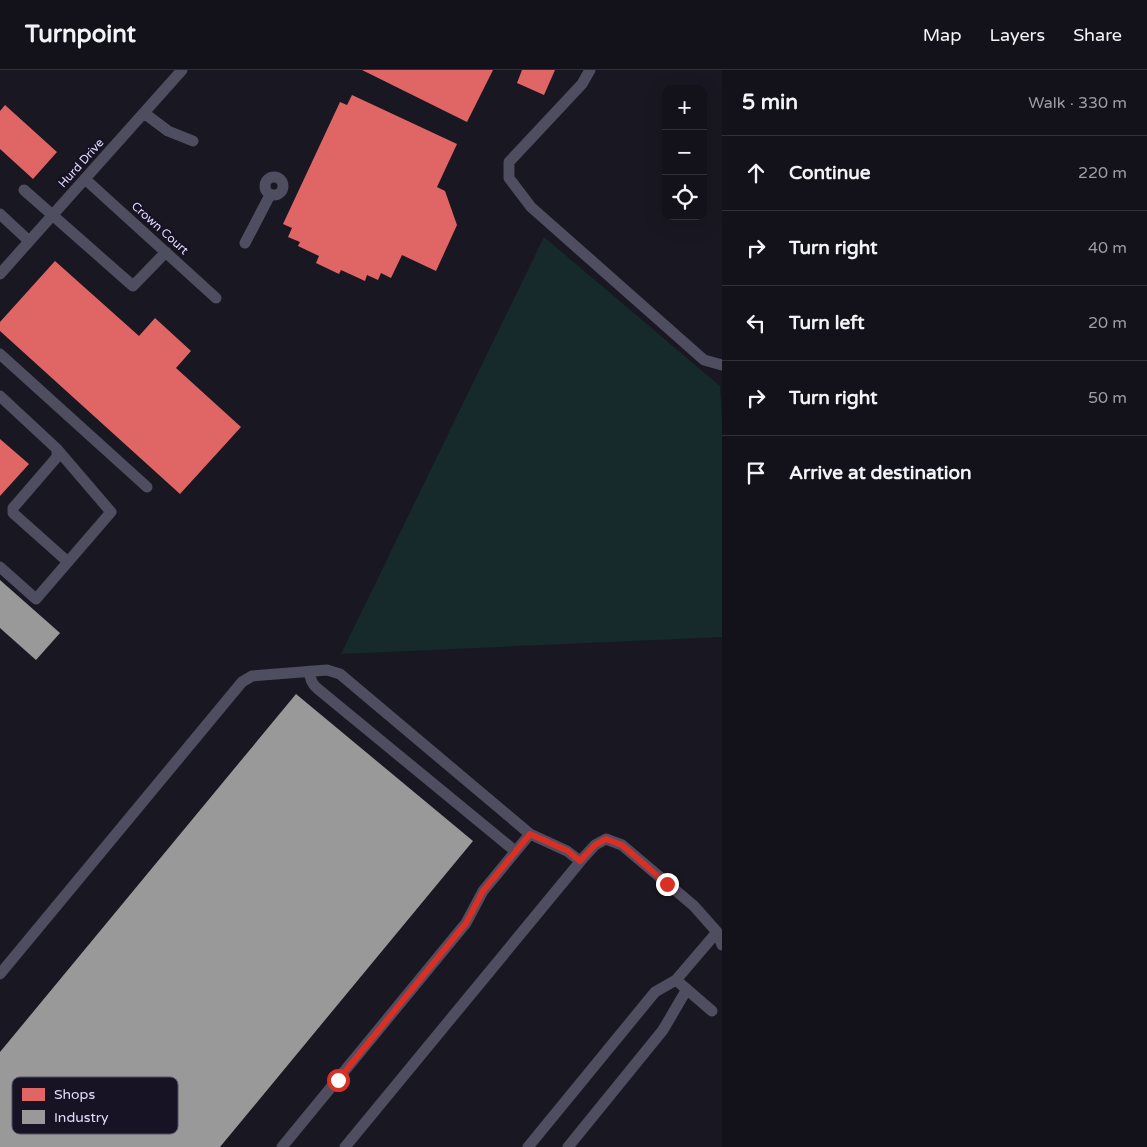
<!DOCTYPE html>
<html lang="en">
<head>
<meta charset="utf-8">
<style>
  :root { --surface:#131119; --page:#1c1a22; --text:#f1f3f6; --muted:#9d9da2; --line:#323138 }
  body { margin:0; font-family:"Varela Round",sans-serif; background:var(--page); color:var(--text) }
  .controls { position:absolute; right:15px; top:15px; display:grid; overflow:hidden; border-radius:10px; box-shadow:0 5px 20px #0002 }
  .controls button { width:45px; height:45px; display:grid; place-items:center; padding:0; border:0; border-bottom:1px solid var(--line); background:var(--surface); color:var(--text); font:25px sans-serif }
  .stop { position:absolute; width:15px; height:15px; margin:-11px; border:4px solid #d93025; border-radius:50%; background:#fff }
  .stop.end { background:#d93025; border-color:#fff; box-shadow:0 1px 5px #0008 }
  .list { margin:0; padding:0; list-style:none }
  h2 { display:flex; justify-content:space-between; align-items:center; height:65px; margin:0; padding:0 20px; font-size:21px }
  h2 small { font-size:16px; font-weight:400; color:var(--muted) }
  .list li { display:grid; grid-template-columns:32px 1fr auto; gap:15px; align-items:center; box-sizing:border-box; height:75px; padding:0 20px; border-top:1px solid var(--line) }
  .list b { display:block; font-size:19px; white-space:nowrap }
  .list em { font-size:16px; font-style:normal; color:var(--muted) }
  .icon { flex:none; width:28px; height:28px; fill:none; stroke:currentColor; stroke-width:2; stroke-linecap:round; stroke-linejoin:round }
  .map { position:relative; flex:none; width:722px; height:1077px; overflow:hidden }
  header { display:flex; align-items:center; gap:30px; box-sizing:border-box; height:70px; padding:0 25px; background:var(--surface); border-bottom:1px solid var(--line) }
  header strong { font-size:24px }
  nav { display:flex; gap:28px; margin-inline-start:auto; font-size:18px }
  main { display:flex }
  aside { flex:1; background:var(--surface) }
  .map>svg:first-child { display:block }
</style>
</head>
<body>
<header>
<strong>Turnpoint</strong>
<nav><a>Map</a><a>Layers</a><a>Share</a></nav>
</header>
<main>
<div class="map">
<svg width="722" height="1077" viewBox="0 0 722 1077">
  <rect width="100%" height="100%" fill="#191721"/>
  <path fill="#162a2c" d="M544,167L720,316L722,351V567L341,584Z"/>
  <path fill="#e06666" d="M362,0H493L467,52Z
    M522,0H555L544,25L517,13Z
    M352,25L457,74L437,117L445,121L457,155L436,201L402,185L391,208L381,203L378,210L367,205L365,211L341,200L339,204L316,193L319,186L298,176L300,172L288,167L292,158L283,154L340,32L347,35Z
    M5,35L57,82L33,109L0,79V41Z
    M55,191L139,266L155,248L191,281L176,298L241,357L180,424L0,261V252Z
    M0,369L29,394L0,426Z"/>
  <path fill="#999" d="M0,510L60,563L36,590L0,558Z
    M296,624L473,771L220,1077H0V982Z"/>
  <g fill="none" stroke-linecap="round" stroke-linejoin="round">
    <path stroke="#4f4d60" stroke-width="11" d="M590,0L582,14L509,92V108L531,137L704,290L722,295
      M144,43L168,61L193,71
      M265 116a9 9 0 1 1 18 0a9 9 0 1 1-18 0Z
      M85,109L216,228
      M24,120L133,216L166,182
      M0,144L29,171
      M245,173L270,125
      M0,204L182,0
      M0,284L147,417
      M0,326L57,379V387L13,438V443L68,492
      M0,497L36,529L111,442L57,379
      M310,601C310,610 312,614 318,619L515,781
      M0,904L242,612L252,606L327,600L340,604L530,764
      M712,941L676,910L717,862
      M282,1077L466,853L483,821L530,764L567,781L580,791
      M345,1077L584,787L595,775L606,769L622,775L694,836L717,862L722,875
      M528,1077L655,922L676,910
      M568,1077L663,960L687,919"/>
  </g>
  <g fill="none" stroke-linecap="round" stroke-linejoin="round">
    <path stroke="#d93025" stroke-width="6" d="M338,1010L466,853L483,821L530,764L568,781L580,791L595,775L606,769L622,775L667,814"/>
  </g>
  <g text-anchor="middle" stroke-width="5" stroke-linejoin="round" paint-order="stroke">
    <g font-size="12" fill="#e1dcfa" stroke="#171325">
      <text transform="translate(81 93) rotate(-48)" y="4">Hurd Drive</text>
      <text transform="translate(160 158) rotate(42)" y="4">Crown Court</text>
    </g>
  </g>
  <rect x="12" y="1007" width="166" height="57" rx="8" fill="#171325" stroke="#544f65" stroke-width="1"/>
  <rect x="22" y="1018" width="23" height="13" fill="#e06666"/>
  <rect x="22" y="1040" width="23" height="14" fill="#999"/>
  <g font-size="14" fill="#e1dcfa">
    <text x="54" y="1029">Shops</text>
    <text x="54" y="1052">Industry</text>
  </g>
</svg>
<div class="controls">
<button>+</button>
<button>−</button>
<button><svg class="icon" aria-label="locate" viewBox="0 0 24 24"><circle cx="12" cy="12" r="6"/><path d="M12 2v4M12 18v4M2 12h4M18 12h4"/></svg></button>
</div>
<div class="stop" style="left:338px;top:1010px"></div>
<div class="stop end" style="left:667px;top:814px"></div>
</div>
<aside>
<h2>5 min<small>Walk · 330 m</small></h2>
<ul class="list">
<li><svg class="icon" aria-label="ahead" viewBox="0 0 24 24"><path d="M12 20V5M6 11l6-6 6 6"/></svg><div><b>Continue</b></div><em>220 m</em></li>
<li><svg class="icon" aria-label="right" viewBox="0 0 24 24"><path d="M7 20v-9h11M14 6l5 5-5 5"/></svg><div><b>Turn right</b></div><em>40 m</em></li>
<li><svg class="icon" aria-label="left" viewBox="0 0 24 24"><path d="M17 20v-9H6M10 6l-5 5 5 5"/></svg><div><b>Turn left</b></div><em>20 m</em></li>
<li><svg class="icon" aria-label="right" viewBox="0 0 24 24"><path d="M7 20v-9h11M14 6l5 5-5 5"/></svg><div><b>Turn right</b></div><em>50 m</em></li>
<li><svg class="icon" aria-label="arrive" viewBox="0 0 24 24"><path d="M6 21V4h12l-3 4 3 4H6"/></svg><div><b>Arrive at destination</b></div></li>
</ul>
</aside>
</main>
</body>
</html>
